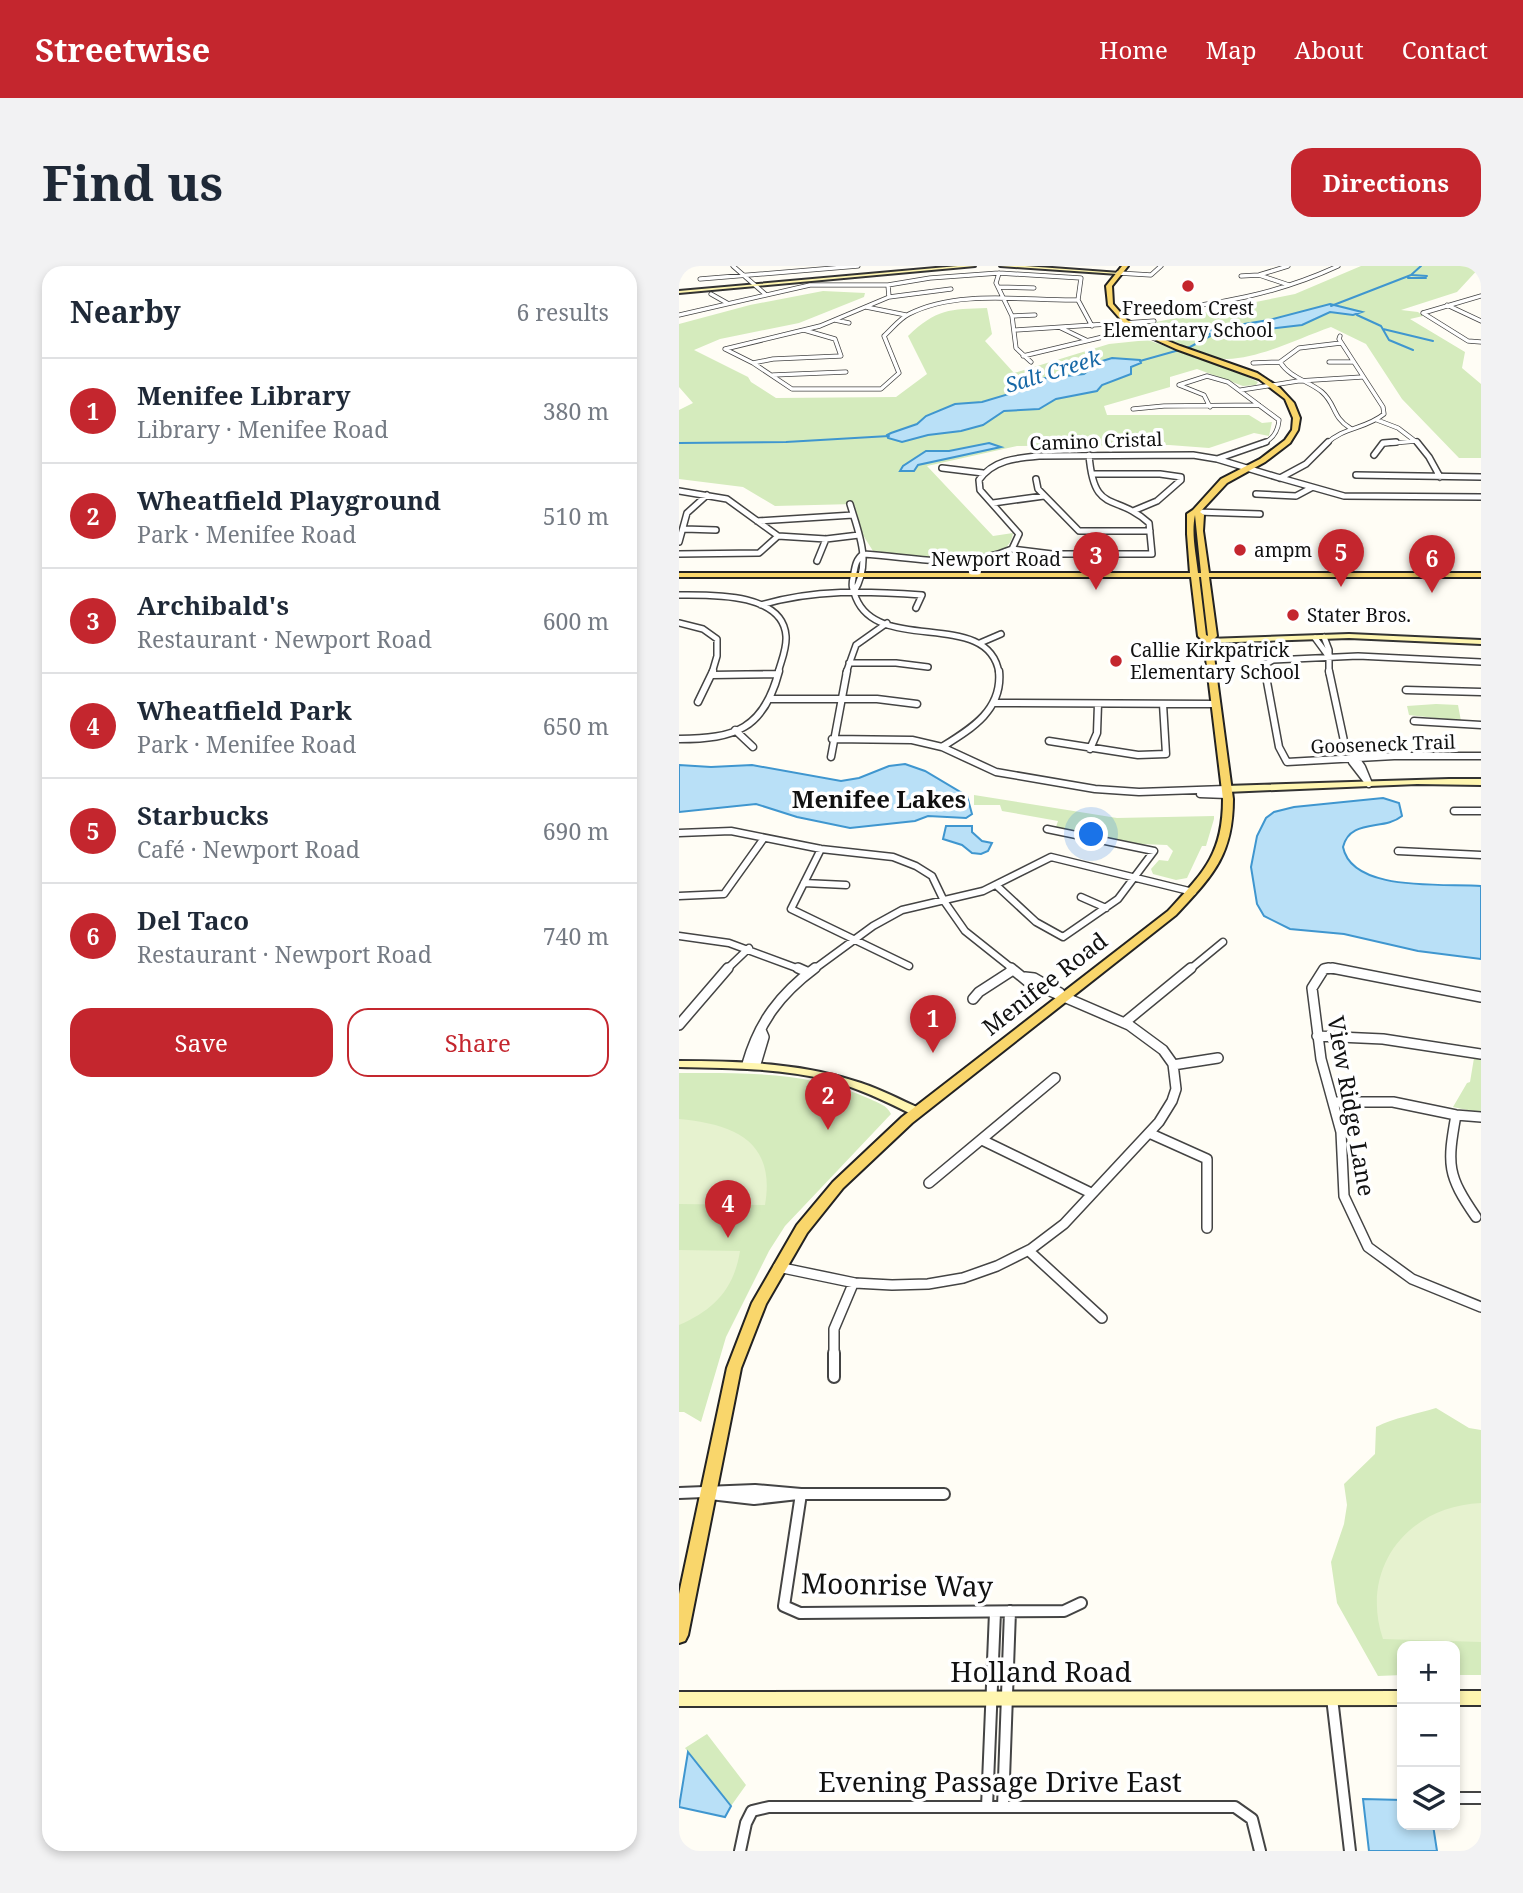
<!DOCTYPE html>
<html lang="en">
<head>
<meta charset="utf-8">
<style>
  :root { --surface:#fff; --page:#f2f2f3; --text:#1f2937; --muted:#747a83; --line:#e0e1e3; --accent:#c4262e }
  body { margin:0; font-family:"Noto Serif",serif; background:var(--page); color:var(--text) }
  .controls { position:absolute; right:21px; bottom:21px; display:grid; overflow:hidden; border-radius:14px; box-shadow:0 4px 10px #0003 }
  .controls button { width:63px; height:63px; display:grid; place-items:center; padding:0; border:0; border-bottom:2px solid var(--line); background:var(--surface); color:var(--text); font:35px sans-serif }
  .you { position:absolute; left:413px; top:569px; width:24px; height:24px; margin:-18px; border:5px solid #fff; border-radius:50%; background:#1a73e8; box-shadow:0 0 0 10px #1a73e833 }
  .badge { display:grid; place-items:center; width:46px; height:46px; border-radius:50%; background:var(--accent); color:#fff; font-size:23px; font-weight:700 }
  .pin { position:absolute; translate:-50% -58px; filter:drop-shadow(0 2px 4px #0008) }
  .pin::after { content:''; position:absolute; top:37px; width:24px; height:21px; background:inherit; clip-path:polygon(0 0,100% 0,50% 100%) }
  .list { margin:0; padding:0; list-style:none }
  h2 { display:flex; justify-content:space-between; align-items:center; height:91px; margin:0; padding:0 28px; font-size:30px }
  h2 small { font-size:23px; font-weight:400; color:var(--muted) }
  .list li { display:grid; grid-template-columns:46px 1fr auto; gap:21px; align-items:center; box-sizing:border-box; height:105px; padding:0 28px; border-top:2px solid var(--line) }
  .list b { display:block; font-size:26px; white-space:nowrap }
  .list p { margin:0; font-size:23px; white-space:nowrap; color:var(--muted) }
  .list em { font-size:23px; font-style:normal; color:var(--muted) }
  .actions { display:flex; gap:14px; padding:21px 28px }
  .actions a { flex:1; padding:16px 0; border:2px solid var(--accent); border-radius:21px; text-align:center; font-size:24px; color:var(--accent) }
  .actions .main { background:var(--accent); color:#fff }
  .icon { flex:none; width:38px; height:38px; fill:none; stroke:currentColor; stroke-width:2; stroke-linecap:round; stroke-linejoin:round }
  .map { position:relative; flex:none; width:802px; height:1585px; overflow:hidden; border-radius:21px }
  header { display:flex; align-items:center; gap:42px; box-sizing:border-box; height:98px; padding:0 35px; background:var(--accent); color:#fff }
  header strong { font-size:33px }
  nav { display:flex; gap:38px; margin-inline-start:auto; font-size:24px }
  .intro { display:flex; align-items:center; justify-content:space-between; box-sizing:border-box; height:168px; padding:0 42px }
  h1 { margin:0; font-size:49px }
  .button { padding:18px 32px; border-radius:21px; background:var(--accent); color:#fff; font-size:24px; font-weight:700 }
  main { display:flex; gap:42px; padding:0 42px }
  aside { flex:1; background:var(--surface); border-radius:21px; box-shadow:0 4px 10px #0003 }
  .map>svg:first-child { display:block }
</style>
</head>
<body>
<header>
<strong>Streetwise</strong>
<nav><a>Home</a><a>Map</a><a>About</a><a>Contact</a></nav>
</header>
<div class="intro"><h1>Find us</h1><a class="button">Directions</a></div>
<main>
<aside>
<h2>Nearby<small>6 results</small></h2>
<ul class="list">
<li><span class="badge">1</span><div><b>Menifee Library</b><p>Library · Menifee Road</p></div><em>380 m</em></li>
<li><span class="badge">2</span><div><b>Wheatfield Playground</b><p>Park · Menifee Road</p></div><em>510 m</em></li>
<li><span class="badge">3</span><div><b>Archibald's</b><p>Restaurant · Newport Road</p></div><em>600 m</em></li>
<li><span class="badge">4</span><div><b>Wheatfield Park</b><p>Park · Menifee Road</p></div><em>650 m</em></li>
<li><span class="badge">5</span><div><b>Starbucks</b><p>Café · Newport Road</p></div><em>690 m</em></li>
<li><span class="badge">6</span><div><b>Del Taco</b><p>Restaurant · Newport Road</p></div><em>740 m</em></li>
</ul>
<div class="actions"><a class="main">Save</a><a>Share</a></div>
</aside>
<div class="map">
<svg width="802" height="1585" viewBox="0 0 802 1585">
  <rect width="100%" height="100%" fill="#fffdf5"/>
  <path fill="#d5ebbd" d="M682,0H802L778,26L722,44L739,46L744,50L731,53L786,86L783,102L802,118V192H780L723,133L687,78L652,61C620,72 582,92 548,93C528,93 480,70 462,59L616,28Z
    M144,25L186,27L185,31L120,57L41,73L15,84L69,111L72,116L97,132L217,131L248,108L229,70C257,43 271,43 308,42L313,68L306,75L335,107L430,78L469,74L556,105L579,116L577,119L564,120L518,103L491,111V121L425,140L428,149H570L583,157L593,156L590,170L575,167L530,182L490,179L338,180L248,200L314,270L334,267C329,311 223,288 194,285L182,266L175,238L96,240L64,221L0,213V144L14,137L0,121V58L71,39Z
    M757,438L779,439L782,455L730,449L728,440Z
    M295,529L438,552L535,550V553L527,580H523L508,612L497,614L474,608L472,603L480,594L489,595L494,585L488,579L462,578L377,561L379,555L323,545L321,539H295Z
    M795,792L802,793V847L774,841L788,817L791,816Z
    M0,807C65,807 130,805 191,833C199,837 208,839 212,848L106,960L90,985L47,1071L22,1156L5,1146H0Z
    M757,1142L790,1162L802,1164V1409H776V1380H723V1409L699,1410L658,1337L652,1296L665,1258L668,1239L665,1218L696,1188L697,1161C715,1152 737,1148 757,1142Z
    M28,1468L67,1519L52,1540L6,1482Z"/>
  <path fill="#e6f2cf" d="M0,853C56,858 97,876 86,939L0,938Z
    M0,984L61,985C55,1023 35,1044 0,1059Z
    M802,1237V1376L704,1373C680,1302 729,1240 802,1237Z"/>
  <path fill="#b9e0f7" stroke="#3f96cf" stroke-width="2" d="M651,38L683,46L674,49L651,46L623,59L588,63L563,71H540L521,65L590,54Z
    M433,92L461,94L462,97L452,101V108L423,119L418,125L377,133L360,143L325,145L304,159L282,165L249,169L223,176L209,172L208,169L212,167L238,158L247,150L276,138L303,136L343,124L349,114L405,108L420,96Z
    M310,177L322,181L239,199L235,205H221L224,200L247,185H270Z
    M226,498L246,505L288,530L293,548L287,552L249,550L236,555L171,562L118,551L77,538L0,546V499L32,501L73,499L162,515L180,512L210,500Z
    M704,532L720,537L723,550C705,565 671,552 664,581C673,627 766,617 802,620V693L739,685L665,668L611,663L585,650L578,638L572,601L578,570L587,552L595,546L615,541Z
    M267,560H293V566L303,575L313,577L309,585L302,588L293,587L283,579L264,573Z
    M9,1486L52,1540L46,1551L0,1541Z
    M684,1533L723,1534V1559H754L758,1585H690Z"/>
  <g fill="none" stroke-linecap="round" stroke-linejoin="round">
    <path stroke="#3f96cf" stroke-width="2" d="M733,9L748,10
      M729,12H747
      M652,40L732,9L742,0
      M678,49L702,60L710,74L734,84
      M704,63L754,75
      M461,95L511,81L533,69
      M0,177L107,176L210,170"/>
    <g stroke="#444" stroke-width="5">
      <path id="street-far4" d="M54,0L86,28
        M320,7L317,17L333,50L337,82L352,96
        M439,7L472,9L482,0
        M580,9L610,19
        M562,10L580,9L609,0
        M21,13L179,0
        M319,21L355,22
        M32,28L48,37
        M210,31L272,23
        M768,39L802,55
        M187,41L227,49
        M471,45C537,39 599,28 659,0
        M744,47L789,75L802,76
        M744,47L802,30
        M0,49L131,19H209L251,12L320,7L402,12L399,34L413,60
        M333,50L356,49
        M156,54L170,57
        M382,62L407,74
        M336,64L475,55
        M662,77L620,82L601,96C611,112 630,115 643,126C657,138 653,151 671,162
        M46,83L74,97L113,123H202L220,107L205,70C213,63 220,53 230,48C279,23 346,35 399,34
        M46,83L141,60L210,31L209,19
        M344,90L428,70
        M650,96H674
        M74,97L94,93L162,90L156,73L125,64
        M574,97L601,96
        M94,109L167,106
        M500,119L528,110L549,116L600,154C599,166 594,173 583,178
        M500,119L525,129L531,141
        M562,124L619,115L683,111
        M454,143L485,140L580,139
        M698,154L719,162L740,178
        M647,178C664,161 687,163 705,148L704,141L660,73L661,70
        M703,178L737,175"/>
    </g>
    <g stroke="#444" stroke-width="8">
      <path id="street-far3" d="M738,176L750,191L761,211
        M695,189L704,177L717,176
        M538,193L587,176
        M263,202L304,207
        M413,208H481L502,211V214L478,235L454,245
        M677,209L802,211
        M598,211L665,230L802,231
        M601,212L627,198L649,176
        M357,213L359,223L400,265H471
        M0,225L48,233L99,270L147,273L180,269
        M577,228L617,230L632,222
        M314,237L365,230
        M171,238C180,268 193,296 175,326
        M517,246L581,248
        M78,255L174,249
        M5,263L37,264
        M0,276L8,247L28,229
        M333,283L373,288H473L470,257C436,226 415,250 410,189
        M0,288L80,287L99,270
        M184,288C237,291 281,305 333,283L340,268L301,224L300,214C314,194 337,192 360,190L514,189L538,193L601,212
        M184,288C176,294 176,302 174,312C172,321 174,324 177,332C200,389 310,342 320,407
        M138,295L147,273
        M0,329C31,329 104,326 107,370C108,383 102,395 99,407
        M82,339C135,323 188,325 243,329L237,342
        M0,357L24,363L38,373V390L33,407
        M645,371L650,384V407
        M636,372L650,391
        M301,377L322,368
        M170,397H217L249,401
        M167,407L177,379L208,357
        M586,407L585,399L594,394L679,390L802,396"/>
    </g>
    <g stroke="#444" stroke-width="9">
      <path id="street-far2" d="M586,405L600,481L608,496L715,490H802
        M650,405L665,475L683,501L690,518
        M33,409L99,408
        M727,424L802,426
        M92,433H198L238,438
        M19,436L34,405
        M317,437L536,438
        M735,455L802,459
        M56,464L74,481
        M0,473C56,473 85,463 100,405
        M153,473L233,474L263,481L317,506L416,523L460,526L547,523
        M370,475L459,489L487,488L484,438
        M263,481C292,463 324,444 320,405
        M411,483L418,467L419,438
        M152,491L168,405
        M675,492L673,496L690,518
        M521,528L548,529
        M775,545H802
        M0,567L52,565L142,583L214,591L237,600L253,610L265,635L286,665L335,704
        M142,583L112,643L230,700
        M719,585L802,589
        M125,617L167,619
        M317,619L357,656L384,671L439,633L475,585L368,563
        M0,630L45,628L85,572
        M402,631L427,642
        M0,670L50,677L123,704
        M47,704L70,682
        M134,704L194,660L223,644L304,625L372,591L514,626
        M510,704L544,676
        M644,704H662"/>
    </g>
    <g stroke="#444" stroke-width="12">
      <path id="street-far1" d="M119,702L128,706
        M650,702L645,703L633,722L642,793L662,866L665,930L689,981L733,1013L802,1041
        M653,702L802,731
        M346,711L355,712L381,727
        M294,733L300,726L334,704
        M445,757L512,702
        M0,759L49,702
        M638,770L704,773L802,788
        M68,798C80,756 101,728 136,702
        M77,798L85,771L82,764
        M494,799L539,792
        M656,836H714L777,849L802,851
        M777,849C768,899 768,909 797,951
        M470,867L528,893V962
        M303,874L412,927
        M250,917L376,812
        M350,985L423,1052
        M99,1001L176,1017L213,1019L249,1018L284,1012L318,1000L352,983L385,958L480,856L493,835L497,823L494,798L484,784L450,759L348,715L332,702
        M155,1088V1063L174,1018"/>
    </g>
    <g stroke="#444" stroke-width="14">
      <path id="street" d="M155,1087V1111
        M0,1227L76,1224L122,1228H265
        M31,1228L75,1233L119,1228
        M122,1228L105,1340L121,1347L385,1345L402,1337
        M653,1432L671,1585
        M776,1532H802
        M308,1541L316,1346
        M324,1541L331,1345
        M61,1585L67,1557L73,1545L90,1541H556L573,1553L581,1585"/>
    </g>
    <g stroke="#333" stroke-width="4">
      <path id="secondary" d="M279,0H296L0,27V25Z
        M321,0H346L441,7L439,8Z
        M670,368L802,374V378L670,372L529,377L525,375L529,373Z
        M770,513H802V519L738,518L547,526L543,523L547,520Z
        M0,795C62,795 123,797 182,817C203,824 222,834 242,843L243,846L238,850L234,849C207,835 179,822 150,814C101,802 50,802 0,801Z
        M723,1425V1439L0,1440V1426Z
        M776,1425H802V1439H776Z"/>
    </g>
    <g stroke="#222" stroke-width="4">
      <path id="primary" d="M443,0H449L433,20L434,38L448,54L472,68L501,80L578,107L601,122L615,137L621,152L619,164L611,177L586,196L548,217L521,246L525,249L524,265L530,307H802V311H530L538,370L533,375L554,533C554,590 533,610 497,649L233,857L164,922L128,967L87,1038L62,1102L9,1369L6,1375L0,1377V1328L48,1102L73,1037L118,959L154,916L223,851L489,645C525,606 544,588 544,533L525,376L519,370L512,311H0V307H511L508,268V248L514,244L542,213L581,193L606,174L613,164L614,152L606,133L580,113L497,83L468,70L444,56L429,39L427,20ZM516,249L522,307H519C517,288 512,267 516,249ZM520,311H522L529,370L527,369Z"/>
    </g>
    <use href="#street-far4" stroke="#fff" stroke-width="3.5"/>
    <use href="#street-far3" stroke="#fff" stroke-width="5"/>
    <use href="#street-far2" stroke="#fff" stroke-width="6"/>
    <use href="#street-far1" stroke="#fff" stroke-width="9"/>
    <use href="#street" stroke="#fff" stroke-width="10"/>
    <use href="#secondary" fill="#fff6b0" fill-rule="evenodd"/>
    <use href="#primary" fill="#f9d66b" fill-rule="evenodd"/>
  </g>
  <g fill="#c4262e" stroke="#fff" stroke-width="2.5">
    <circle cx="509" cy="20" r="7"/>
    <circle cx="561" cy="284" r="7"/>
    <circle cx="614" cy="349" r="7"/>
    <circle cx="437" cy="395" r="7"/>
  </g>
  <g text-anchor="middle" stroke-width="7" stroke-linejoin="round" paint-order="stroke">
    <g font-size="19" fill="#111" stroke="#fff" text-anchor="start">
      <text x="509" y="49" text-anchor="middle">Freedom Crest<tspan x="509" dy="22">Elementary School</tspan></text>
      <text x="575" y="291">ampm</text>
      <text x="628" y="356">Stater Bros.</text>
      <text x="451" y="391">Callie Kirkpatrick<tspan x="451" dy="22">Elementary School</tspan></text>
    </g>
    <g font-size="19" fill="#111" stroke="#fff">
      <text transform="translate(417 175) rotate(-2)" y="7">Camino Cristal</text>
      <text x="317" y="300">Newport Road</text>
      <text transform="translate(704 478) rotate(-2)" y="7">Gooseneck Trail</text>
    </g>
    <g font-size="21" font-style="italic" fill="#1768a6" stroke="#fff">
      <text transform="translate(374 106) rotate(-17)" y="7">Salt Creek</text>
    </g>
    <g font-size="23" fill="#111" stroke="#fff">
      <text transform="translate(366 718) rotate(-38)" y="8">Menifee Road</text>
      <text transform="translate(672 840) rotate(80)" y="8">View Ridge Lane</text>
    </g>
    <g font-size="24" font-weight="bold" fill="#111" stroke="#fff">
      <text x="200" y="542">Menifee Lakes</text>
    </g>
    <g font-size="28" fill="#111" stroke="#fff">
      <text transform="translate(218 1319) rotate(1)" y="10">Moonrise Way</text>
      <text x="362" y="1416">Holland Road</text>
      <text x="321" y="1526">Evening Passage Drive East</text>
    </g>
  </g>
</svg>
<div class="controls">
<button>+</button>
<button>−</button>
<button><svg class="icon" aria-label="layers" viewBox="0 0 24 24"><path d="M12 4l9 5-9 5-9-5zM3 14l9 5 9-5"/></svg></button>
</div>
<div class="you"></div>
<div class="pin badge" style="left:254px;top:787px">1</div>
<div class="pin badge" style="left:149px;top:864px">2</div>
<div class="pin badge" style="left:417px;top:324px">3</div>
<div class="pin badge" style="left:49px;top:972px">4</div>
<div class="pin badge" style="left:662px;top:321px">5</div>
<div class="pin badge" style="left:753px;top:327px">6</div>
</div>
</main>
</body>
</html>
